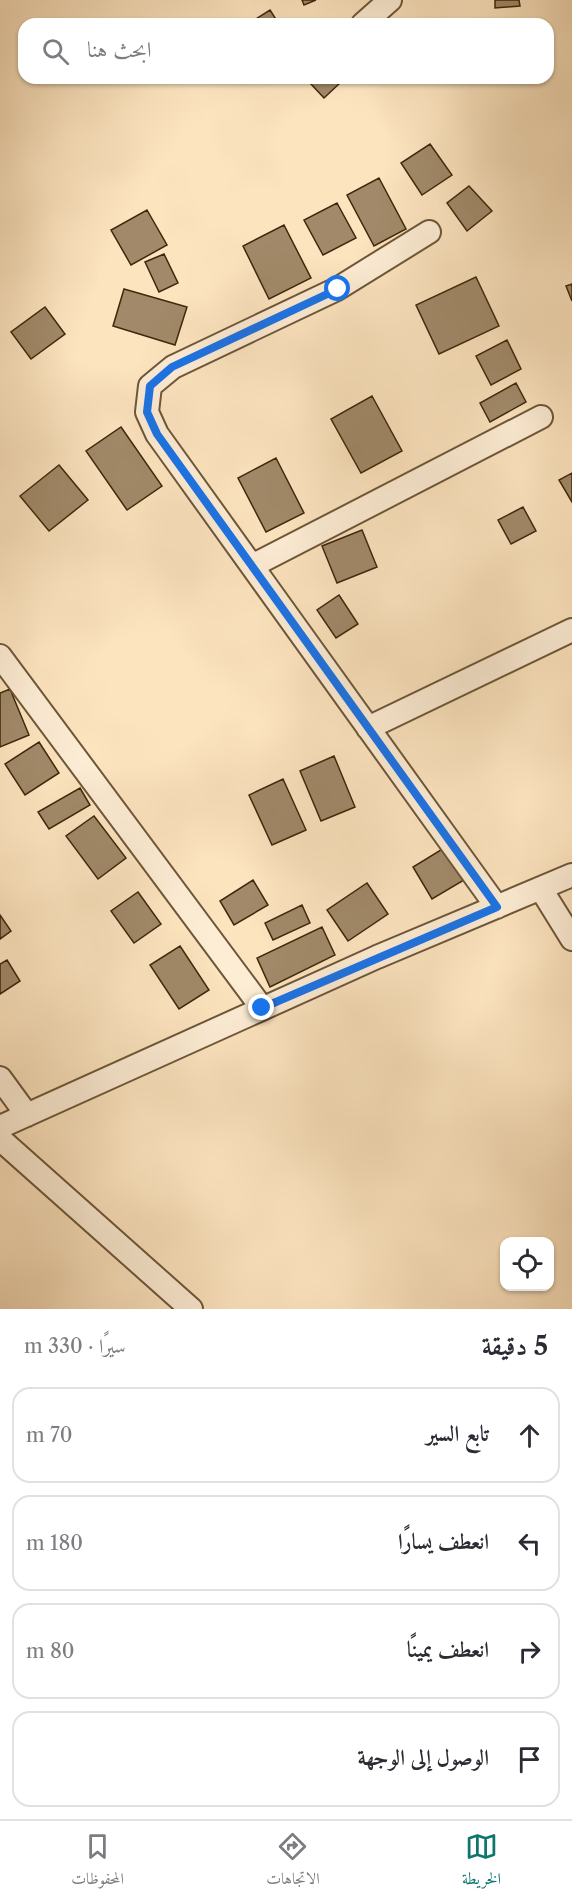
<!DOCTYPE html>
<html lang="ar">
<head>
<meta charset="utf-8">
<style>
  :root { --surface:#fff; --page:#f7f7f7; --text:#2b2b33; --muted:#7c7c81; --line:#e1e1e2; --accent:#0f766e }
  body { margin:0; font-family:"Libre Caslon Text",Amiri,serif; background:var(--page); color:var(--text); direction:rtl }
  .controls { position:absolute; right:18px; bottom:18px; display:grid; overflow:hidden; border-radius:12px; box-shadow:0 2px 4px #0004 }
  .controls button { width:54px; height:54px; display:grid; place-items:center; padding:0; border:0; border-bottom:2px solid var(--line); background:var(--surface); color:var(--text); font:30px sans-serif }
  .stop { position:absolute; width:18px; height:18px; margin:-14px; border:4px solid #1a73e8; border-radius:50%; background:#fff }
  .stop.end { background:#1a73e8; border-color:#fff; box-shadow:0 2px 6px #0008 }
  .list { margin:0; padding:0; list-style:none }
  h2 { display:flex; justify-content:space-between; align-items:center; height:78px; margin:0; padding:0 24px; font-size:26px }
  h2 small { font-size:20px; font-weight:400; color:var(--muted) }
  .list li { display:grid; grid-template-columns:39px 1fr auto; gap:18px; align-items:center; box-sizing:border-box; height:96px; margin:0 12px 12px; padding:0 12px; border:2px solid var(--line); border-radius:18px }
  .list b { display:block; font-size:22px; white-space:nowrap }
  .list em { font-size:20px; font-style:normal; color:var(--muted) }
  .icon { flex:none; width:33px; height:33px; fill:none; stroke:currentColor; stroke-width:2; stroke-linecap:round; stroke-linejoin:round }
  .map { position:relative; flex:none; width:572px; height:1309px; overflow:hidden; direction:ltr }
  .search { position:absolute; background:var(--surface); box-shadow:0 2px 4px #0004; left:18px; right:18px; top:18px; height:66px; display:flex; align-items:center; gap:15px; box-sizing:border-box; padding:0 21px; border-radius:18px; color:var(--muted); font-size:22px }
  .sheet { height:510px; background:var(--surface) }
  nav { display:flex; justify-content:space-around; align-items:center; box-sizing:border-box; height:84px; border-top:2px solid var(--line); background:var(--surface); font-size:16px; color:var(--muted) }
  nav a { display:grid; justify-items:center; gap:3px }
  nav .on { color:var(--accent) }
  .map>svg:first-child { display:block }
</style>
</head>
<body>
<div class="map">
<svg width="572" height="1309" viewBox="0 0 572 1309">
  <rect width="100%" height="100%" fill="#fce4bf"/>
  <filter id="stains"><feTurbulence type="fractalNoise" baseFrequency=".00333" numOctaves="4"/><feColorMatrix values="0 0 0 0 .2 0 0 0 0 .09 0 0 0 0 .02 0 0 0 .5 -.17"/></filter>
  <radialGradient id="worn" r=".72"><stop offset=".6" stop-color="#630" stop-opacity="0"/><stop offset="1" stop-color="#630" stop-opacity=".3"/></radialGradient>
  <path fill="#a18969" stroke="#3e270b" stroke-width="1.5" d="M302,0H316L304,5Z
    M495,0H519L520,6L495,8Z
    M270,10L279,24H252L251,22Z
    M508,20L509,24H482Z
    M318,78H336L340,83L324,98L311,84Z
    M430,144L452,175L422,195L401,163Z
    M379,178L406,229L374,246L347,195Z
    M469,186L492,211L467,231L447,203Z
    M337,203L356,238L323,255L304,220Z
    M147,210L167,245L131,265L111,230Z
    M284,225L311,278L269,299L243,246Z
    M164,254L178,283L159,292L145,262Z
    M476,277L499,326L439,354L416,305Z
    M572,284V301L566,286Z
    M124,289L187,307L175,345L113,326Z
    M45,307L65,334L31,359L11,332Z
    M507,340L521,369L491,385L476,356Z
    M516,383L526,402L490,422L480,403Z
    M372,396L402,451L361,473L331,419Z
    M121,427L162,486L127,510L86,451Z
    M276,458L304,513L266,532L238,478Z
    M59,465L88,500L49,531L20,496Z
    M572,473V502L559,480Z
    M523,507L536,531L511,544L498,520Z
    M362,530L377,567L337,583L322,546Z
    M339,595L358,624L336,638L317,610Z
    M10,689L29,735L0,747V693Z
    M39,742L59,773L25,795L5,764Z
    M334,756L355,807L321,821L300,771Z
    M283,779L306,830L272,845L249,795Z
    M80,788L90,805L49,829L38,812Z
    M94,816L126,858L98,879L66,836Z
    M444,848L464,880L432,899L413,867Z
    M253,880L268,905L234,925L220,901Z
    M367,883L388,914L348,941L327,910Z
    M138,892L161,924L134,943L111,911Z
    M302,905L310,923L273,940L265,923Z
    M0,915L11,931L0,939Z
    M322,927L335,955L270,987L257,958Z
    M180,946L209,990L179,1009L150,965Z
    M7,960L20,981L0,994V964Z"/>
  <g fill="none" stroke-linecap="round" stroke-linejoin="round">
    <g stroke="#6e5638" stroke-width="26">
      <path id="street" d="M363,24L390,0
        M429,232L337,289L173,367L150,386L147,412L157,434L497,907
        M252,566L541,417
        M0,656L262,1008
        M368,728L572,630
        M541,889L572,939
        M0,1078L27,1115
        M0,1127L377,957L572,875
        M0,1139L191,1309"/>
    </g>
    <use href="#street" stroke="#fdedd5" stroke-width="22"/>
  </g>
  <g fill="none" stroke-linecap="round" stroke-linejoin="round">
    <path stroke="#1a73e8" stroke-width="8" d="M262,1008L497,907L157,434L147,412L150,386L172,367L338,289"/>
  </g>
  <rect width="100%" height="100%" filter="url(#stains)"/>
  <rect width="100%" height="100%" fill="url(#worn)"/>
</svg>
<div class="controls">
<button><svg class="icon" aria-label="locate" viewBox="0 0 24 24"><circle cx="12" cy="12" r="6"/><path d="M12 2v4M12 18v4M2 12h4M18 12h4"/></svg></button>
</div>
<div class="stop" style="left:338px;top:289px"></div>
<div class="stop end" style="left:262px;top:1008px"></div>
<div class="search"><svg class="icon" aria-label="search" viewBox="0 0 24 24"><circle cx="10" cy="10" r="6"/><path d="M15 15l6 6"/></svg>ابحث هنا</div>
</div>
<section class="sheet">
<h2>5 دقيقة<small>سيرًا · 330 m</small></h2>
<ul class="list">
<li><svg class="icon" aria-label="ahead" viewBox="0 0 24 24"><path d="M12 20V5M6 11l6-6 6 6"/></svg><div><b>تابع السير</b></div><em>70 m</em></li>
<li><svg class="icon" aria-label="left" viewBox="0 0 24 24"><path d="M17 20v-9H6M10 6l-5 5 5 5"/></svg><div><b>انعطف يسارًا</b></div><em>180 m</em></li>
<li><svg class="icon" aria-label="right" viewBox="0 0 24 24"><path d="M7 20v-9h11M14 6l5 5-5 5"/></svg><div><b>انعطف يمينًا</b></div><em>80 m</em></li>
<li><svg class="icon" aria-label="arrive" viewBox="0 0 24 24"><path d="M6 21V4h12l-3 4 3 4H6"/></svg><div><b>الوصول إلى الوجهة</b></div></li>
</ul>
</section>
<nav>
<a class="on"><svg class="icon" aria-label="map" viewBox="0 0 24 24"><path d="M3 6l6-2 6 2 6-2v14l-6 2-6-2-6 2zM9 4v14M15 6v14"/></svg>الخريطة</a>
<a><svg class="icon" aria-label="directions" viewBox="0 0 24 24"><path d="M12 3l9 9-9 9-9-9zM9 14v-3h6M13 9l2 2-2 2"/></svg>الاتجاهات</a>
<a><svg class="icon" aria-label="saved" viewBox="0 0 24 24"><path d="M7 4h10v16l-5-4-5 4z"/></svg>المحفوظات</a>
</nav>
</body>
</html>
